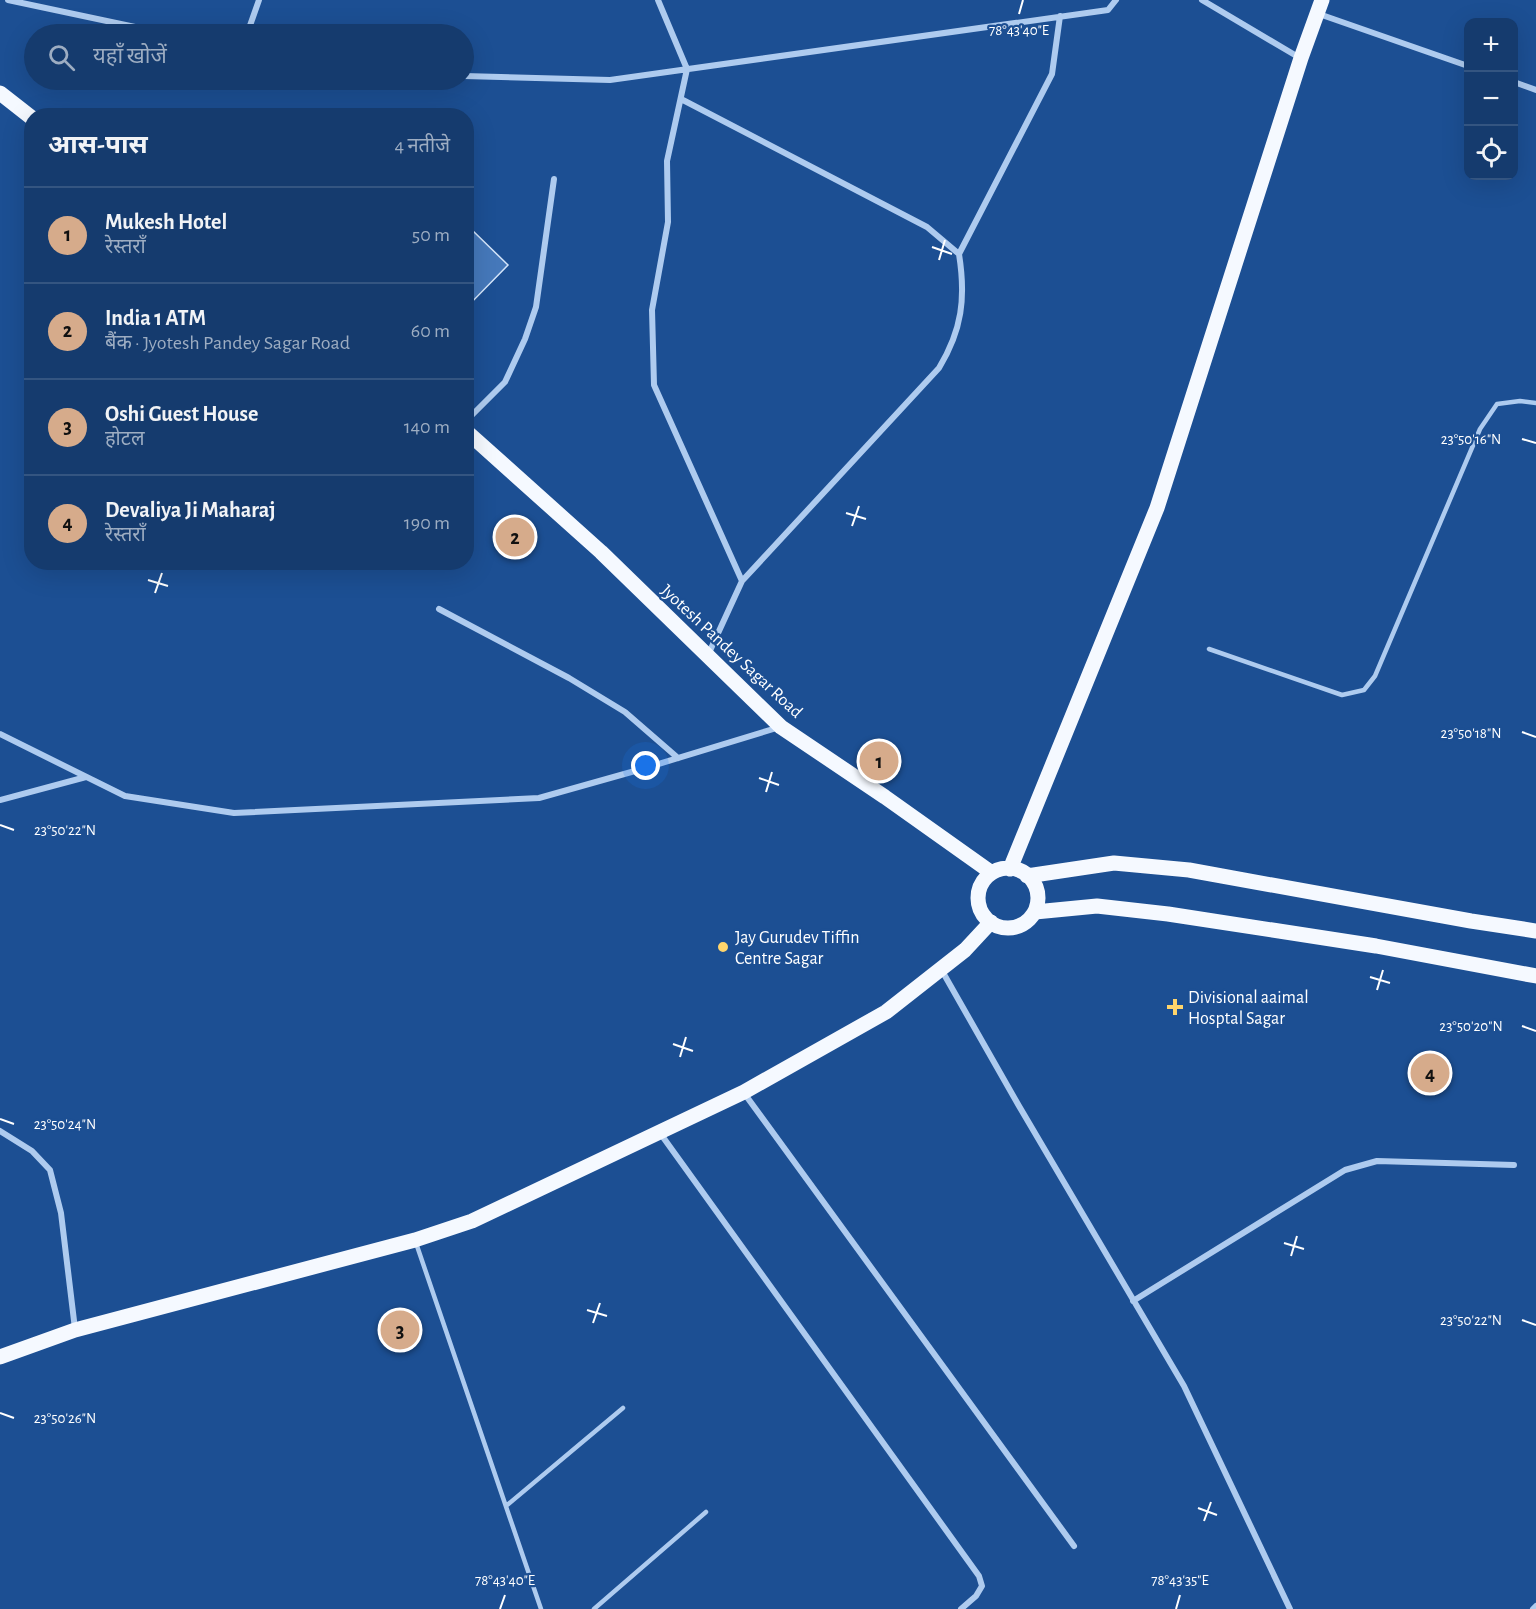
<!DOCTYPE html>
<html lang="hi">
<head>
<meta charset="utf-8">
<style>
  :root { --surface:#153b6e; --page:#224676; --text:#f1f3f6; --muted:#9dadc2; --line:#345581; --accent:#d6ab8b }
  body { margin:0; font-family:"Alegreya Sans","Noto Sans Devanagari",sans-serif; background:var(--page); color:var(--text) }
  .controls { position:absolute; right:18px; top:18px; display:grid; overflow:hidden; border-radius:12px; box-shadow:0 6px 24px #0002 }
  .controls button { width:54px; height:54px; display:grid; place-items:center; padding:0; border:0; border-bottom:2px solid var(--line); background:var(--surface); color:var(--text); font:30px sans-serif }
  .you { position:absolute; left:646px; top:766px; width:21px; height:21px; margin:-15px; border:4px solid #fff; border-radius:50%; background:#1a73e8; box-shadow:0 0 0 9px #1a73e833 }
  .badge { display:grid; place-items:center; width:39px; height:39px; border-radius:50%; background:var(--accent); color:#111; font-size:20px; font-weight:700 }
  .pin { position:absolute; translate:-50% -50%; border:3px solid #fff; box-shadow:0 2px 6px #0006 }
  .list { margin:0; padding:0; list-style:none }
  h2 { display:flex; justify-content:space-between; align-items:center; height:78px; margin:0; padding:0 24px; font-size:26px }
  h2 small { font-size:20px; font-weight:400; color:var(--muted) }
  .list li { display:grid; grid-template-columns:39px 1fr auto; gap:18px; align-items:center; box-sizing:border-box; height:96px; padding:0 24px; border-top:2px solid var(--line) }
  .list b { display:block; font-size:22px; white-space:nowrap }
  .list p { margin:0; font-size:20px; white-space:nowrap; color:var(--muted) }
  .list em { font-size:20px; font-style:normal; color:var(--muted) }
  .icon { flex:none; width:33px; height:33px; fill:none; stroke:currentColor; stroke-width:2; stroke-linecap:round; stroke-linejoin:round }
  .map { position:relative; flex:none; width:1536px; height:1609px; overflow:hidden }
  .search { position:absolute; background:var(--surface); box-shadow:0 6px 24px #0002; left:24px; top:24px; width:450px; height:66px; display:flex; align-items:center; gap:15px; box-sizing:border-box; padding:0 21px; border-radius:33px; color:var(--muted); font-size:22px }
  .panel { position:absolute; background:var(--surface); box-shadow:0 6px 24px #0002; left:24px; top:108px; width:450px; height:462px; border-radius:24px }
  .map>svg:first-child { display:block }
</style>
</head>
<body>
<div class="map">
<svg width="1536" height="1609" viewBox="0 0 1536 1609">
  <rect width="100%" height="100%" fill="#1c4f93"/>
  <path fill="#4578ba" stroke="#d4e5fa" stroke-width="1.5" d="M471,229L508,265L466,308V233Z"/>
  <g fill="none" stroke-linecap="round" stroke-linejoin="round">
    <path stroke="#aecbef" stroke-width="4.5" d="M1209,649L1342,695L1364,690L1375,676L1480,429L1497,404L1520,401L1536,403
      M416,1243L541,1609
      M506,1506L623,1408
      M594,1609L706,1512"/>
    <path stroke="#aecbef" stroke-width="6" d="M8,0L168,34
      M658,0L687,69L667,161L668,222L652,310L654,385L742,581L708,655
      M1202,0L1300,58
      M1319,14L1468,66
      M247,34L259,0
      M464,76L610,80L1108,10L1116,0
      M1514,82L1536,90
      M681,99L927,227L959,254C966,298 962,330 939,368L742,581
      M959,254L1052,74L1060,16
      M466,421L505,382L525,339L536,307L554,179
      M192,562L194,565
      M439,609L569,678L625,712L678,758
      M0,734L125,796L234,813L539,798L642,769L780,727
      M0,800L86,777
      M941,969L1019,1106L1184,1386L1290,1609
      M744,1093L1074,1546
      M0,1131L32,1151L50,1170L61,1213L75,1329
      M660,1133L979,1576L982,1586L976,1596L961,1609
      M1133,1301L1345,1170L1377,1161L1514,1165
      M1533,1609L1536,1606"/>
    <path stroke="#f5f9ff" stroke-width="15" d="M0,93L32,118
      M466,431L601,552L781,727L885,797L992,873
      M978 898a30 30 0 1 1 60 0a30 30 0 1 1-60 0Z
      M1010,869L1157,508L1301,58L1322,0
      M1027,876L1114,863L1189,870L1471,921L1536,931
      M1035,912L1097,906L1168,914L1376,946L1536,976
      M0,1357L75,1330L415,1240L472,1221L744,1092L886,1012L965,950L991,922"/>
  </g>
  <path fill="none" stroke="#fff" stroke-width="2" d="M1019,14L1023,0M932,247L952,254M939,260L945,240M1522,439L1536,443M846,513L866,519M852,526L859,506M148,580L168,586M155,593L162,573M1522,732L1536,737M759,778L779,785M766,792L772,772M0,825L14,830M1370,977L1390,983M1377,990L1383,970M1522,1026L1536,1031M673,1044L693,1051M680,1057L686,1037M0,1119L14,1124M1284,1243L1304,1249M1291,1256L1297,1236M587,1310L607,1316M1522,1320L1536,1325M593,1323L600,1303M0,1413L14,1418M1198,1508L1217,1515M1204,1521L1211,1502M500,1609L505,1595M1176,1609L1180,1595"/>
  <g fill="#ffd56c" stroke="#1c4f93" stroke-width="2">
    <circle cx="723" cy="947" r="6"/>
    <path d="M1172 998h6v6h6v6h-6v6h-6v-6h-6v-6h6z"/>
  </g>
  <g text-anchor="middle" stroke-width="4.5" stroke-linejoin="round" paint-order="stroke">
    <g font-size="18" fill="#fff" stroke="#1c4f93">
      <text transform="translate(732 651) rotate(43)" y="6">Jyotesh Pandey Sagar Road</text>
    </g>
    <g font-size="18" fill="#fff" stroke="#1c4f93" text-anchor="start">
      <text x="735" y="943">Jay Gurudev Tiffin<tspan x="735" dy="21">Centre Sagar</tspan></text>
      <text x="1188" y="1003">Divisional aaimal<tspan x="1188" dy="21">Hosptal Sagar</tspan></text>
    </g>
  </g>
  <g font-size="15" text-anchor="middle" fill="#fff" stroke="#1c4f93" stroke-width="4.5" stroke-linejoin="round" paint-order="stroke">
    <text x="1019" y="35">78°43'40"E</text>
    <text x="1471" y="444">23°50'16"N</text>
    <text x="1471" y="738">23°50'18"N</text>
    <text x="65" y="835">23°50'22"N</text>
    <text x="1471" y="1031">23°50'20"N</text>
    <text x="65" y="1129">23°50'24"N</text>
    <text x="1471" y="1325">23°50'22"N</text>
    <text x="65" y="1423">23°50'26"N</text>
    <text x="505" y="1585">78°43'40"E</text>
    <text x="1180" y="1585">78°43'35"E</text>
  </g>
</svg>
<div class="controls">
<button>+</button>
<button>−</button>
<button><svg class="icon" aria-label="locate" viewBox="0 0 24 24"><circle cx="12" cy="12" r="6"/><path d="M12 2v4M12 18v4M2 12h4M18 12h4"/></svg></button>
</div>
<div class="you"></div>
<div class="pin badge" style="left:879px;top:761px">1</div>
<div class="pin badge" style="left:515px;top:537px">2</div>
<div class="pin badge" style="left:400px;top:1330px">3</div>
<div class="pin badge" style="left:1430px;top:1073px">4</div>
<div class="search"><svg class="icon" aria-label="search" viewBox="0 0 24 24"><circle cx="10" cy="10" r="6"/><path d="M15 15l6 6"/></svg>यहाँ खोजें</div>
<section class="panel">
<h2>आस-पास<small>4 नतीजे</small></h2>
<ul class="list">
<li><span class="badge">1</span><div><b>Mukesh Hotel</b><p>रेस्तराँ</p></div><em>50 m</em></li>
<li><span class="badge">2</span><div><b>India 1 ATM</b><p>बैंक · Jyotesh Pandey Sagar Road</p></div><em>60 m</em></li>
<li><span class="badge">3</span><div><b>Oshi Guest House</b><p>होटल</p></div><em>140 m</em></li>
<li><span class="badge">4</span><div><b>Devaliya Ji Maharaj</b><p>रेस्तराँ</p></div><em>190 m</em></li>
</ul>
</section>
</div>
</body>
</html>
